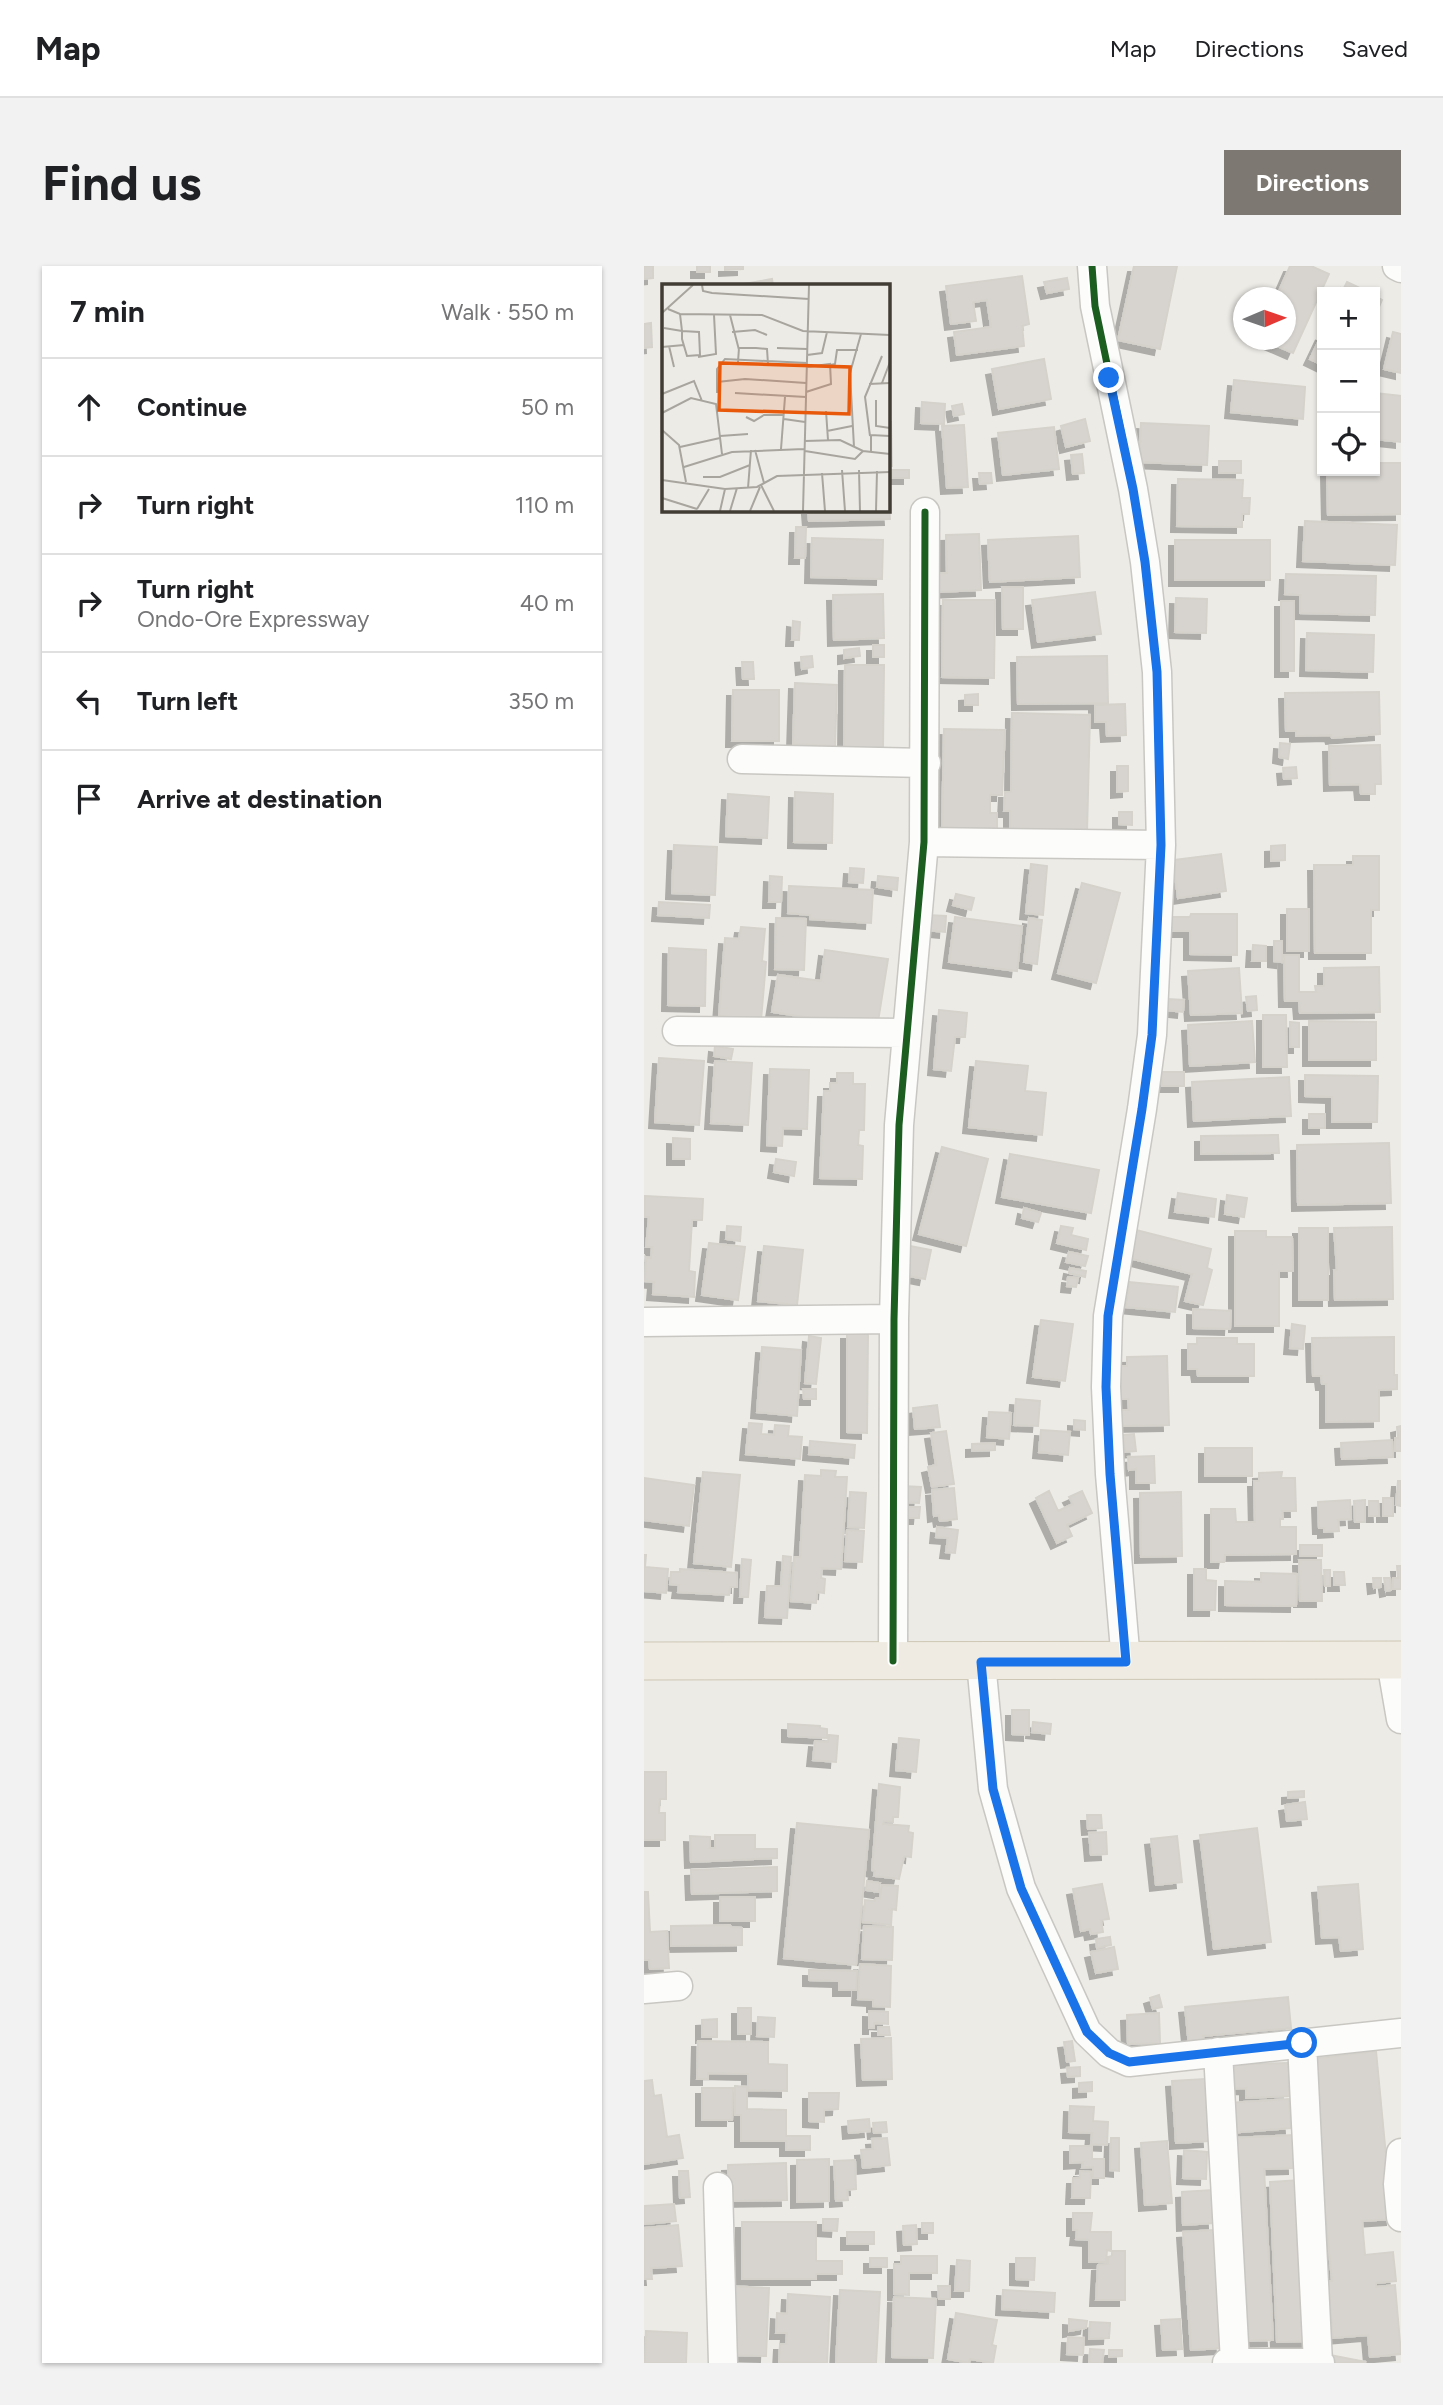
<!DOCTYPE html>
<html lang="en">
<head>
<meta charset="utf-8">
<style>
  :root { --surface:#fff; --page:#f2f2f2; --text:#202124; --muted:#757577; --line:#e0e0e0; --accent:#7d7972 }
  body { margin:0; font-family:Figtree,sans-serif; background:var(--page); color:var(--text) }
  .controls { position:absolute; right:21px; top:21px; display:grid; overflow:hidden; border-radius:0px; box-shadow:0 2px 5px #0004 }
  .controls button { width:63px; height:63px; display:grid; place-items:center; padding:0; border:0; border-bottom:2px solid var(--line); background:var(--surface); color:var(--text); font:35px sans-serif }
  .compass { position:absolute; left:589px; top:21px; width:63px; height:63px; border-radius:50%; background:var(--surface); box-shadow:0 2px 5px #0004; rotate:88deg }
  .stop { position:absolute; width:21px; height:21px; margin:-16px; border:5px solid #1a73e8; border-radius:50%; background:#fff }
  .stop.end { background:#1a73e8; border-color:#fff; box-shadow:0 2px 7px #0008 }
  .list { margin:0; padding:0; list-style:none }
  h2 { display:flex; justify-content:space-between; align-items:center; height:91px; margin:0; padding:0 28px; font-size:30px }
  h2 small { font-size:23px; font-weight:400; color:var(--muted) }
  .list li { display:grid; grid-template-columns:46px 1fr auto; gap:21px; align-items:center; box-sizing:border-box; height:98px; padding:0 28px; border-top:2px solid var(--line) }
  .list b { display:block; font-size:26px; white-space:nowrap }
  .list p { margin:0; font-size:23px; white-space:nowrap; color:var(--muted) }
  .list em { font-size:23px; font-style:normal; color:var(--muted) }
  .icon { flex:none; width:38px; height:38px; fill:none; stroke:currentColor; stroke-width:2; stroke-linecap:round; stroke-linejoin:round }
  .map { position:relative; flex:none; width:757px; height:2097px; overflow:hidden; border-radius:0px }
  header { display:flex; align-items:center; gap:42px; box-sizing:border-box; height:98px; padding:0 35px; background:var(--surface); border-bottom:2px solid var(--line) }
  header strong { font-size:33px }
  nav { display:flex; gap:38px; margin-inline-start:auto; font-size:24px }
  .intro { display:flex; align-items:center; justify-content:space-between; box-sizing:border-box; height:168px; padding:0 42px }
  h1 { margin:0; font-size:49px }
  .button { padding:18px 32px; border-radius:0px; background:var(--accent); color:#fff; font-size:24px; font-weight:700 }
  main { display:flex; gap:42px; padding:0 42px }
  aside { flex:1; background:var(--surface); border-radius:0px; box-shadow:0 2px 5px #0004 }
  .map>svg:first-child { display:block }
</style>
</head>
<body>
<header>
<strong>Map</strong>
<nav><a>Map</a><a>Directions</a><a>Saved</a></nav>
</header>
<div class="intro"><h1>Find us</h1><a class="button">Directions</a></div>
<main>
<aside>
<h2>7 min<small>Walk · 550 m</small></h2>
<ul class="list">
<li><svg class="icon" aria-label="ahead" viewBox="0 0 24 24"><path d="M12 20V5M6 11l6-6 6 6"/></svg><div><b>Continue</b></div><em>50 m</em></li>
<li><svg class="icon" aria-label="right" viewBox="0 0 24 24"><path d="M7 20v-9h11M14 6l5 5-5 5"/></svg><div><b>Turn right</b></div><em>110 m</em></li>
<li><svg class="icon" aria-label="right" viewBox="0 0 24 24"><path d="M7 20v-9h11M14 6l5 5-5 5"/></svg><div><b>Turn right</b><p>Ondo-Ore Expressway</p></div><em>40 m</em></li>
<li><svg class="icon" aria-label="left" viewBox="0 0 24 24"><path d="M17 20v-9H6M10 6l-5 5 5 5"/></svg><div><b>Turn left</b></div><em>350 m</em></li>
<li><svg class="icon" aria-label="arrive" viewBox="0 0 24 24"><path d="M6 21V4h12l-3 4 3 4H6"/></svg><div><b>Arrive at destination</b></div></li>
</ul>
</aside>
<div class="map">
<svg width="757" height="2097" viewBox="0 0 757 2097">
  <defs>
    <filter id="shadow"><feDropShadow dx="-6" dy="6" stdDeviation="0" flood-color="#0004"/></filter>
  </defs>
  <rect width="100%" height="100%" fill="#edebe6"/>
  <path fill="#d7d4cf" stroke="#d5d2cc" stroke-width="2" filter="url(#shadow)" d="M0,0H9V12L0,13Z
    M53,0H66V6H53Z
    M81,0H99V3L81,4Z
    M490,0H533L516,83L474,74Z
    M646,0H667L685,8L649,87L619,74H642V32H632Z
    M378,10L385,58L378,60L380,80L313,89L310,66L347,61L343,34L329,36L332,55L307,58L302,20Z
    M423,12L425,23L403,27L400,16Z
    M128,13L129,19H94Z
    M703,16L724,26H698Z
    M731,30L738,34L731,50Z
    M7,57L8,81L0,82V58Z
    M749,66L757,68V107L740,103Z
    M678,68V99L666,93Z
    M400,93L407,133L355,143L348,103Z
    M590,114L661,121L659,153L587,146Z
    M731,127L757,130V176L731,173Z
    M278,136L301,138L300,158L277,157Z
    M318,138L320,148L310,150L308,140Z
    M441,153L446,175L422,181L417,160Z
    M243,156H247L248,200H243Z
    M497,157L565,160L563,199L495,196Z
    M320,159L324,221L303,222L298,160Z
    M410,161L415,203L359,209L354,167Z
    M438,188L440,207L429,208L427,189Z
    M575,195H597V207H575Z
    M731,197H757V248L684,249L683,205H731Z
    M248,204H265V212H248Z
    M335,207H347L348,217L336,218Z
    M243,213L246,253L165,255L164,243H243Z
    M534,213L599,214L598,232H606L605,248H598V261L533,260Z
    M661,255L753,259L751,299L659,295Z
    M152,261H162L161,292H151Z
    M335,268L337,324L293,326V307H303L302,269Z
    M434,270L436,311L346,316L344,274Z
    M168,272L239,274L238,313L167,311Z
    M531,274H626V314H531Z
    M642,308L732,310L731,349L656,347V329L641,328Z
    M358,321H379V363H359Z
    M451,326L457,368L394,376L388,334Z
    M239,328L240,372L190,374L189,329Z
    M532,332L563,333L562,367L531,366Z
    M299,334H351L350,412L298,411Z
    M637,335H650V405H637Z
    M149,355L156,356L155,374H148Z
    M663,367L730,369L729,406L662,404Z
    M229,379H240V391H229Z
    M215,382L216,390L200,392V384Z
    M168,390L169,401L158,403L157,391Z
    M463,390L464,437L374,438L373,391Z
    M98,396H109L110,413H99Z
    M201,399H240L239,483L200,482Z
    M151,417L193,419L191,480L149,478Z
    M89,424H135V475H88Z
    M735,426L736,468L688,472L687,469L652,470V465H642L641,427Z
    M334,428V439H321V429Z
    M481,438L482,469L463,470L462,456H451V439Z
    M368,447L446,449L443,566L366,565V545H360L361,526H367Z
    M300,463L361,464L358,529H346V547H353V568L298,567Z
    M636,477L646,478L644,493L635,491Z
    M736,479L737,518H731V528H717L716,518L686,519L685,480Z
    M473,500H484V525L473,526Z
    M652,501L653,512L640,513L639,502Z
    M151,526L189,528L188,577L150,576Z
    M84,528L125,531L123,572L82,570Z
    M475,546H488V559L475,558Z
    M30,579L73,581L71,629L28,627Z
    M641,579V594L627,595V580Z
    M577,588L582,625L534,632L529,594Z
    M709,590H735V644H727V687H671L670,599H709Z
    M387,598L403,600L399,649L382,647Z
    M206,602L220,603L219,617L205,616Z
    M126,610L138,611L137,636H125Z
    M234,610L254,612L253,624L233,621Z
    M438,617L476,627L452,717L414,707Z
    M145,620L229,624L227,657L166,653V649L144,647Z
    M312,628L330,632L327,644L309,639Z
    M15,636L66,639L65,652L14,649Z
    M643,643H665V685H643Z
    M547,648H593V689L546,688V665H525V651H546Z
    M283,649L302,650L301,666L282,664Z
    M311,651L378,660L373,705L305,696Z
    M132,652L162,653L160,704L131,703Z
    M385,652L398,654L393,698L380,696Z
    M97,661L121,663L118,695L122,696L117,754L75,750L81,672L95,673Z
    M630,675H638V696L630,695Z
    M609,679L622,680V695H608Z
    M25,682L62,684L61,740L24,739Z
    M181,684L244,693L233,762L128,746L134,709L177,715Z
    M640,689H655V726H672L671,720H680V702L735,701L736,746L656,747L655,735H641Z
    M595,702L598,747L547,749L544,705Z
    M612,730L613,744L604,745L602,731Z
    M523,733L540,734L539,746L522,744Z
    M295,744L323,747L321,771H311L307,805L290,803Z
    M619,749H642L643,801H619Z
    M608,755L611,796L546,800L544,759Z
    M665,755L732,756V794H665Z
    M646,756L655,757V781H646Z
    M71,780L89,783L87,793L70,790Z
    M15,792L60,795L55,859L11,856Z
    M71,795L108,797L104,859L67,857Z
    M332,795L384,800L381,825L402,827L398,869L325,861Z
    M126,803L165,804L163,863L139,862L138,880L123,879Z
    M518,806H540V820H518Z
    M193,807H209V818H221L220,864H215L214,879L219,880L218,913L176,912L180,825H186V817H193Z
    M661,809L734,810L733,856H688V831L661,830Z
    M645,811L647,850L550,855L548,816Z
    M665,848H681V862H665Z
    M634,869L635,887L557,888V870Z
    M29,872L46,873V893H29Z
    M745,877L747,937L654,939L653,879Z
    M298,881L344,893L322,980L275,968Z
    M366,888L455,904L447,947L358,931Z
    M132,893L152,896L150,910L130,906Z
    M534,927L572,933L570,951L531,946Z
    M583,929L603,932L600,951L581,948Z
    M1,930L59,933L58,954H48L45,1005L51,1006L50,1031L9,1028L10,1016L1,1015L2,991L7,992L8,981H2L5,951H0Z
    M380,942L397,947L394,956L378,952Z
    M83,960L97,961L96,975L82,973Z
    M417,960L429,962L427,969L444,973L442,984L413,977Z
    M748,961L749,1033L691,1034L690,1004H693L690,962Z
    M655,962H684V1034H655Z
    M492,964L567,983L563,1002L568,1004L559,1039L541,1035L548,1008L485,992Z
    M591,965H622V971H648L649,1005H635V1060H591Z
    M65,977L101,981L94,1034L58,1029Z
    M120,980L159,984L153,1039L114,1035Z
    M266,980L287,984L281,1013L260,1009Z
    M425,986L444,990L441,1000L422,996Z
    M426,1002L442,1005L441,1011L425,1007Z
    M424,1011L434,1012L432,1021L423,1020Z
    M485,1016L534,1021L531,1046L482,1041Z
    M549,1043L587,1045L586,1063L549,1062Z
    M397,1054L429,1058L421,1115L389,1111Z
    M648,1058L661,1060L659,1083L646,1082Z
    M203,1067H224L223,1167L203,1166Z
    M165,1070L177,1072L172,1118L161,1117Z
    M750,1071V1109H753V1123L735,1124V1155L682,1156V1118H678L677,1110H669L668,1072Z
    M553,1072H593V1078H610V1110H554L553,1103H544V1078H553Z
    M118,1081L157,1084L153,1150L113,1146Z
    M523,1090L525,1159L477,1160V1144H485L484,1133H473L472,1100H483V1091Z
    M159,1123H172V1133H160Z
    M372,1133L396,1135L394,1160L370,1159Z
    M293,1139L296,1161L271,1163L269,1142Z
    M345,1146L367,1147L365,1173L343,1171Z
    M430,1154L441,1155V1164L430,1163Z
    M105,1157L118,1158L117,1168L130,1169L131,1159L145,1160L144,1170L158,1171L156,1193L102,1188Z
    M757,1160V1185H751V1172H754L753,1161Z
    M397,1164L426,1166L424,1189L395,1186Z
    M302,1165L310,1218L288,1221L284,1201L292,1199L287,1167Z
    M490,1168L492,1185L481,1186L479,1169Z
    M748,1174L749,1191L698,1193L697,1177Z
    M166,1175L211,1179L210,1192L165,1188Z
    M351,1177V1184L328,1185V1178Z
    M561,1182H608V1210H561Z
    M510,1190L511,1217H492V1203L485,1204L484,1191Z
    M177,1204L192,1205L191,1211H203L197,1303L178,1302L177,1312L181,1313L180,1327L173,1326L172,1337L147,1335L150,1291H156L161,1209L177,1210Z
    M59,1206L96,1209L87,1301L50,1297Z
    M638,1206L637,1212H651L652,1245H638L639,1253H636V1261H652V1288L581,1289L580,1296H567V1243H591L592,1256H611L610,1215H615V1207Z
    M0,1212L50,1219L45,1260L0,1254Z
    M754,1215H757V1240L752,1239Z
    M258,1220L277,1221L275,1237L257,1236Z
    M310,1222L313,1253L296,1255L295,1249L290,1250L288,1224Z
    M405,1225L414,1245L429,1238L425,1231L438,1225L448,1247L423,1259L428,1270L413,1277L392,1232Z
    M206,1226L222,1227L220,1262L204,1261Z
    M537,1226L538,1290L497,1291L496,1227Z
    M739,1232H749V1250H739Z
    M706,1234L707,1253L694,1254L695,1265L680,1266V1262H675L674,1236Z
    M721,1234V1256H711L710,1235Z
    M725,1235H734L735,1250H725Z
    M258,1241H276L275,1252H258Z
    M293,1261L314,1264L311,1287L302,1286L304,1272L292,1271Z
    M203,1264L220,1265L218,1296L201,1295Z
    M656,1279H678V1290H656Z
    M0,1289H2L1,1301L24,1303L22,1327L0,1325Z
    M139,1290L147,1291L143,1352L121,1351L123,1320H137Z
    M98,1293L107,1294L104,1331H96Z
    M655,1294H677L678,1335H656Z
    M753,1300H757V1323H749V1312H754Z
    M36,1303L93,1307V1321H86L85,1329L34,1326L35,1319L26,1318L27,1306H36Z
    M550,1303H562V1314L572,1315L571,1344H550Z
    M680,1304H686V1320H681Z
    M690,1306H700L701,1319H690Z
    M617,1307L653,1308L652,1340L581,1339V1315L617,1316Z
    M729,1312H737V1321L730,1322Z
    M740,1312H746L747,1324L742,1325Z
    M368,1444H385V1469L368,1468Z
    M389,1456L407,1458L406,1468L388,1466Z
    M144,1458L176,1460V1462L183,1463V1472L144,1470Z
    M185,1469L194,1470L192,1496L169,1494L171,1475L184,1476Z
    M255,1472L275,1474L272,1506L252,1504Z
    M0,1506H22V1533H16L15,1547H21V1574H0Z
    M235,1518L256,1521L254,1551H249V1556L240,1555L239,1558L265,1560L264,1566L269,1567L267,1591L260,1590L255,1613L230,1610L231,1605L228,1604Z
    M660,1525V1531L644,1532V1526Z
    M661,1536L663,1553L643,1555L641,1539Z
    M443,1549H457L458,1562L444,1563Z
    M153,1557L225,1564L212,1699L140,1692Z
    M613,1562L627,1676L570,1683L556,1569Z
    M462,1566L463,1588L447,1589L445,1567Z
    M71,1569H111V1583H133V1592L47,1596L46,1570L66,1571V1582H71Z
    M533,1570L538,1616L512,1619L507,1573Z
    M133,1601V1625L48,1628L47,1604Z
    M223,1615L236,1617L235,1626L222,1624Z
    M458,1618L465,1653L457,1654L459,1666L447,1668L446,1663L437,1665L429,1623Z
    M714,1618L719,1683L697,1685L695,1671L678,1672L674,1621Z
    M238,1619L254,1620L252,1644L248,1643L247,1659L219,1656L221,1634L231,1635L232,1632H236Z
    M0,1626H4L6,1666L23,1665L25,1702L6,1703L5,1694H0Z
    M76,1631H111V1655H76Z
    M86,1659L87,1661L98,1662V1679L27,1680V1660Z
    M220,1660L249,1661L248,1694L218,1693Z
    M466,1671L467,1679L453,1682L452,1673Z
    M470,1681L474,1703L452,1707L447,1686Z
    M216,1698L247,1700L246,1741L229,1740V1734L214,1733Z
    M165,1704L213,1705L212,1724H195V1715L165,1714Z
    M515,1729L518,1741L509,1743L506,1732Z
    M644,1731L647,1762L559,1770L560,1778L545,1780L541,1741Z
    M94,1742H107V1768H94Z
    M225,1745L244,1746V1758L230,1757V1762H225Z
    M515,1747L516,1777L484,1778L483,1749Z
    M114,1751L131,1752L130,1771L113,1770Z
    M73,1753V1771H58V1754Z
    M234,1761H245L246,1769H234Z
    M247,1772L248,1813L219,1814L217,1773Z
    M54,1775L124,1776V1798L143,1799V1825L104,1824V1808L64,1807V1813H53Z
    M428,1775L431,1795L423,1796L420,1776Z
    M732,1785L748,1953L718,1955L721,1989L749,1986L752,2015L732,2017V2021L751,2019L757,2088L726,2091L724,2069L689,2072L684,2015H688L666,1793Z
    M644,1797L645,1830L602,1832V1822L583,1823L581,1799Z
    M436,1801V1810L424,1811L423,1802Z
    M561,1813L565,1875L532,1877L528,1815Z
    M8,1814L10,1830L17,1829L23,1871L35,1869L39,1892L0,1898V1815Z
    M448,1816V1825L435,1826V1817Z
    M91,1820L103,1821V1843L142,1844V1870H166V1884H142V1875H97V1849H91Z
    M58,1822H89L88,1854H58Z
    M165,1827H195L194,1843L180,1844V1856L165,1855Z
    M645,1833L647,1862L586,1867L584,1837Z
    M426,1840L450,1841L449,1855L464,1856L463,1879L447,1878L448,1867L425,1866Z
    M225,1853L226,1865L205,1867L204,1855Z
    M242,1856L243,1866L230,1867L229,1857Z
    M649,1869L650,1902L620,1903L629,2074L600,2075L589,1872Z
    M243,1872L246,1899L219,1902L217,1884L229,1883L228,1873Z
    M467,1872H475V1905L466,1904Z
    M523,1875L528,1937L501,1939L497,1877Z
    M426,1880H448V1893H460V1912H449V1901L438,1902L439,1896L426,1897Z
    M540,1884L563,1886L562,1913L539,1912Z
    M185,1893V1935L153,1936V1894Z
    M211,1894L212,1923L203,1924L204,1934L192,1935L190,1895Z
    M142,1897L143,1934L85,1935L84,1899Z
    M35,1905H44L46,1931L36,1932Z
    M436,1905L447,1906L446,1932H428L429,1912H436Z
    M656,1914L664,2075L633,2076L626,1916Z
    M569,1924L570,1957L539,1959L538,1926Z
    M30,1938L32,1955L0,1958V1940Z
    M429,1947H448L446,1966H467V1985L463,1984L462,1996H445V1974L432,1973L433,1964H429Z
    M179,1953H194L193,1965L179,1964Z
    M98,1956H172V1995H198V2008H172V2013H98Z
    M278,1957H289V1967H278Z
    M34,1959L38,2000L7,2002L8,2013H0V1962Z
    M272,1959L273,1978L260,1979L259,1960Z
    M570,1964L578,2082L547,2084L539,1966Z
    M203,1966H230V1978H203Z
    M468,1985H481V2034H452L454,1999L464,1998V1991L468,1990Z
    M257,1990H293V2007H265V2029L250,2028V1998H257Z
    M226,1992H243V2001H226Z
    M372,1992H391L390,2014L372,2013Z
    M313,1994L326,1995L325,2025H311Z
    M83,2020L125,2022L122,2090L80,2089Z
    M294,2020H306V2033H295Z
    M196,2024L236,2026L232,2097H192Z
    M359,2024L411,2027L410,2046L358,2043Z
    M144,2028L186,2031L183,2097L135,2096L136,2078H142L143,2067H132L133,2047L143,2048Z
    M250,2031L292,2033L289,2092L248,2091Z
    M312,2047L353,2054L348,2079L352,2080L349,2097L326,2093L325,2097L304,2093Z
    M425,2053L443,2055L442,2062L425,2065Z
    M536,2053L538,2083L519,2084L517,2054Z
    M446,2056L466,2057L465,2072L445,2073Z
    M2,2065L43,2067L42,2097H1Z
    M424,2071L440,2072L439,2089L423,2088Z
    M446,2083L460,2084L458,2097H445Z
    M465,2084H478V2090L465,2091Z
    M686,2089L722,2096L690,2097Z"/>
  <g fill="none" stroke-linecap="round" stroke-linejoin="round">
    <g stroke="#c9c7c2" stroke-width="31">
      <path id="minor" d="M448,0L451,40L489,223L501,296L513,406L517,579L508,769L498,843L464,1050L462,1121L466,1208L482,1396
        M753,0L757,2
        M98,493L282,497
        M280,576L517,579
        M33,765L262,767
        M0,1056L250,1053
        M249,1395L250,1053L255,859L280,576L281,246
        M747,1395L757,1453
        M337,1396L349,1523L377,1622L443,1766L465,1787L485,1796L757,1767
        M0,1723L34,1720
        M658,1777L674,2097
        M574,1786L591,2096
        M757,1887L754,1918L757,1951
        M74,1921L79,2097
        M583,2097H676"/>
    </g>
    <g stroke="#cec7b5" stroke-width="39">
      <path id="major" d="M0,1395L757,1394"/>
    </g>
    <use href="#minor" stroke="#fcfcfb" stroke-width="28"/>
    <use href="#major" stroke="#efebe2" stroke-width="37"/>
    <g stroke="#fff" stroke-width="11">
      <path id="cycleway" d="M448,0L451,40L489,223L501,296L513,406L517,579L508,769L498,843L464,1050L462,1121L466,1208L482,1396
        M249,1395L250,1053L255,859L280,576L281,246"/>
    </g>
    <use href="#cycleway" stroke="#1b5e20" stroke-width="7"/>
  </g>
  <g fill="none" stroke-linecap="round" stroke-linejoin="round">
    <path stroke="#1a73e8" stroke-width="9" d="M465,112L489,223L501,296L513,406L517,579L508,769L498,843L464,1050L462,1121L466,1208L482,1396H337L349,1523L377,1622L443,1766L465,1787L485,1796L658,1777"/>
  </g>
  <g transform="translate(18 18)">
    <rect width="228" height="228" fill="#edebe6"/>
    <path fill="none" stroke="#a8a59f" stroke-width="2" d="M40,1L41,7L50,9L147,15M6,25L18,30L100,31L141,47L228,51M0,29L31,1M68,31L77,66M2,44L20,47L37,48L38,71L25,72L20,55V47L18,30M70,48L93,46L105,51M7,62L12,83M0,63L22,61M115,64L145,65M145,71L160,69L165,48M36,73L54,70L52,31M76,78L77,64H94L105,65L106,80M168,81L173,80L175,66H196M55,98L83,95L144,99M220,99L228,78M207,100L228,99M144,108L169,100L168,80L145,83M55,109V85L63,75L145,79M73,109L144,113M0,110L32,97L40,117M214,116V142L228,144M164,127L166,156M0,129L29,114L54,120L60,170M84,133L92,137L102,131H122M122,135L143,138M0,146L17,161L24,198M165,147L190,142M58,152L86,150M208,152L203,113L220,72M143,157L178,156L201,167L228,170M18,163L58,154M192,163L188,89L199,50M119,165L123,113M93,166L102,199M143,167L193,175L201,167M209,168V151L228,152M22,183L70,168L142,165M180,186L183,227M197,186L198,227M160,189L163,227M41,193H58L88,181M0,196L63,205L95,203L115,192L228,188M99,201L112,227M86,204L89,166M0,214L35,225M35,225L47,205M58,227L63,205M68,227L75,204M88,227L98,203M141,227L147,1M214,227L215,187"/>
    <path fill="#e8590c" fill-opacity="0.15" stroke="#e8590c" stroke-width="3.5" d="M58,79L188,83L187,130L57,126Z"/>
    <rect width="228" height="228" fill="none" stroke="#413c34" stroke-width="3.5"/>
  </g>
</svg>
<div class="controls">
<button>+</button>
<button>−</button>
<button><svg class="icon" aria-label="locate" viewBox="0 0 24 24"><circle cx="12" cy="12" r="6"/><path d="M12 2v4M12 18v4M2 12h4M18 12h4"/></svg></button>
</div>
<svg class="compass" viewBox="-18 -18 36 36"><path d="M0-13l5 13h-10z" fill="#e53935"/><path d="M0 13l5-13h-10z" fill="#757577"/></svg>
<div class="stop" style="left:658px;top:1777px"></div>
<div class="stop end" style="left:465px;top:112px"></div>
</div>
</main>
</body>
</html>
